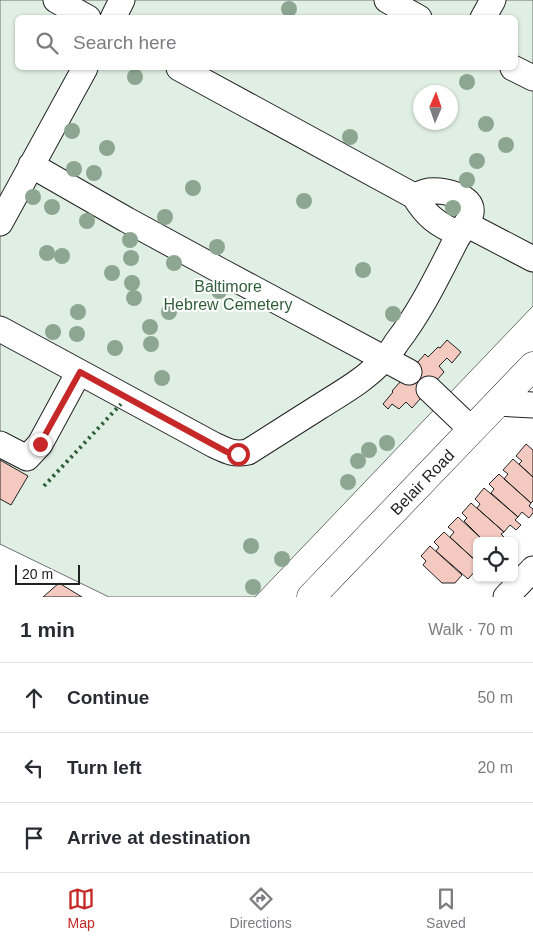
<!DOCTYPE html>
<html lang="en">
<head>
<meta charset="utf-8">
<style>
  :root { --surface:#fff; --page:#f2f2f3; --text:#2b2b33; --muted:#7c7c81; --line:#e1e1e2; --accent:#c62828 }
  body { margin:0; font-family:Arial,sans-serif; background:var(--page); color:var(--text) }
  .controls { position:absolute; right:15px; bottom:15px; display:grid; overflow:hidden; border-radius:8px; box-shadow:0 1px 4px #0004 }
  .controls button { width:45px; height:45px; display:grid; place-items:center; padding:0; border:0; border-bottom:1px solid var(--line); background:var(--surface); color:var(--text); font:25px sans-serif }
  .compass { position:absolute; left:413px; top:85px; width:45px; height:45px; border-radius:50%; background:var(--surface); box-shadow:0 1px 4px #0004; rotate:2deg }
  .scale { position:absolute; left:15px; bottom:12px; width:65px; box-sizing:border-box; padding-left:5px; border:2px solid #222; border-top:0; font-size:14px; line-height:18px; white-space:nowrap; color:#222; -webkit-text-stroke:4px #fff; paint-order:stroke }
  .stop { position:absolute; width:15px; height:15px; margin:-11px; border:4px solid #c62828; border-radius:50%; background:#fff }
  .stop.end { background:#c62828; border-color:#fff; box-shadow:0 1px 5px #0008 }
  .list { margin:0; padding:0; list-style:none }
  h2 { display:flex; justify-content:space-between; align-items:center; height:65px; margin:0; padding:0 20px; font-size:21px }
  h2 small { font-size:16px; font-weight:400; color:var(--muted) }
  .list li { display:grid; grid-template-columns:32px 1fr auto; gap:15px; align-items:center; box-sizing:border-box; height:70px; padding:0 20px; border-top:1px solid var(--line) }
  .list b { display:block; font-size:19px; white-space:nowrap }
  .list em { font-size:16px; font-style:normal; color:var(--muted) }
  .icon { flex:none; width:28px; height:28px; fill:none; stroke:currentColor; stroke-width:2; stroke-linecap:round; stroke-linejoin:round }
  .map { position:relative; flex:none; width:533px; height:597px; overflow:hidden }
  .search { position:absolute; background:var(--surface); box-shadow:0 1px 4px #0004; left:15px; right:15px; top:15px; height:55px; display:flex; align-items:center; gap:12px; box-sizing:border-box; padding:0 18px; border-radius:8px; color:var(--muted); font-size:19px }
  .sheet { height:275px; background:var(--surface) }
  nav { display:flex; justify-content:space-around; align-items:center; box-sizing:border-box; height:70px; border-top:1px solid var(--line); background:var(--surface); font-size:14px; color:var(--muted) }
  nav a { display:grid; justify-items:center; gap:2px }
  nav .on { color:var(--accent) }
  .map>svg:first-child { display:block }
</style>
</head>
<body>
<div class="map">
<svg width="533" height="597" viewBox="0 0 533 597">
  <rect width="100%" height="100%" fill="#fff"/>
  <path fill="#e0efe3" stroke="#6f6f6f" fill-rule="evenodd" d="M0,0H533V306L255,597H109L0,544ZM18,18H516V68H18ZM420,92H450V122H420Z"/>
  <path fill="#f3c9c0" stroke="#222" d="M447,340L461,352L452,363L447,358L439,366L444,372L412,408L406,402L399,409L392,404L388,409L383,404L393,392L392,391L425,354L428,357L438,347L440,348Z
    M526,444L533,450V477L519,464L522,461L516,456Z
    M513,459L533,477V501L531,503L504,479L508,474L503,470Z
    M0,460L28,476L11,505L0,499Z
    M499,474L531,503L529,506L533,509V513L529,518L522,512L518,517L491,493L494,489L489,484Z
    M484,488L518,517L515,520L521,525L516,530L510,525L504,532L477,508L480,504L475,499Z
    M471,503L504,532L501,534L506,539L505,541H498L496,539L495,541H484L464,521L467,518L462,513Z
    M458,517L484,541H477L476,561L450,537L454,532L448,527Z
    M444,532L476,561L473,564L477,567V569L468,579L436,551L439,547L434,542Z
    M430,546L462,575L455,583H442L423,565L426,561L421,556Z
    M59,583L82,597H43Z"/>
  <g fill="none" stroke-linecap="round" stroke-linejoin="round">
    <g stroke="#222" stroke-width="27">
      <path id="minor" d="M56,0L88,18
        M387,0L419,18
        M113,18L122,0
        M483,18L493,0
        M179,68L414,196C427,217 437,224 459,234
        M513,68L533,78
        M31,165L127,220L219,270L409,372
        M0,223L85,68
        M466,224L533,259
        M0,329L214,445C227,451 233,455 248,452C272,437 295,422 319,407C341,393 365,380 383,360C389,355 393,348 397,342C421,311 438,275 456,240C461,231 469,223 471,213C474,195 442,190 429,191C424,192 419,194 414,196
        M429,389L472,430
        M497,403L533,405
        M0,444L27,458L40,444L79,372
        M506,597L533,569"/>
    </g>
    <g stroke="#222" stroke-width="29">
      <path id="major" d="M311,597L533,366"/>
    </g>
    <use href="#minor" stroke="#fff" stroke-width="25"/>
    <use href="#major" stroke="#fff" stroke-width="28"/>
    <path stroke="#2f5e38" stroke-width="4" stroke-dasharray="2.5 4" stroke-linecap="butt" d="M44,486L121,404"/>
  </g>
  <g fill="#8da692">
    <circle cx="289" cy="9" r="8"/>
    <circle cx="135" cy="77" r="8"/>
    <circle cx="467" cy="82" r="8"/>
    <circle cx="486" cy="124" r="8"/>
    <circle cx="72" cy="131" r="8"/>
    <circle cx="350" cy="137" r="8"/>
    <circle cx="506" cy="145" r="8"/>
    <circle cx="107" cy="148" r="8"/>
    <circle cx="477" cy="161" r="8"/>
    <circle cx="74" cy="169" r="8"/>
    <circle cx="94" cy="173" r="8"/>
    <circle cx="467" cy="180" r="8"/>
    <circle cx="193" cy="188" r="8"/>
    <circle cx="33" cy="197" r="8"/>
    <circle cx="304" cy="201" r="8"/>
    <circle cx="52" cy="207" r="8"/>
    <circle cx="453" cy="208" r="8"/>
    <circle cx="165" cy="217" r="8"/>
    <circle cx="87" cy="221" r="8"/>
    <circle cx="130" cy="240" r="8"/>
    <circle cx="217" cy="247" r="8"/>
    <circle cx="47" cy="253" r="8"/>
    <circle cx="62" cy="256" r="8"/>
    <circle cx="131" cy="258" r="8"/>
    <circle cx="174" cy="263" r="8"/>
    <circle cx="363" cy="270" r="8"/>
    <circle cx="112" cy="273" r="8"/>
    <circle cx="132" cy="283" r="8"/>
    <circle cx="219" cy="291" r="8"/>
    <circle cx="134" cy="298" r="8"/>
    <circle cx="78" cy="312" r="8"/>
    <circle cx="169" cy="312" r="8"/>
    <circle cx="393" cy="314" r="8"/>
    <circle cx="150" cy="327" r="8"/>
    <circle cx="53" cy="332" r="8"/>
    <circle cx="77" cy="334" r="8"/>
    <circle cx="151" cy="344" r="8"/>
    <circle cx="115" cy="348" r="8"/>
    <circle cx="162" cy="378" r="8"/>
    <circle cx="387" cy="443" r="8"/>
    <circle cx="369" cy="450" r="8"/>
    <circle cx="358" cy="461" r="8"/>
    <circle cx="348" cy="482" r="8"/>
    <circle cx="251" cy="546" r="8"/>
    <circle cx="282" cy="559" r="8"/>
    <circle cx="253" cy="587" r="8"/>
  </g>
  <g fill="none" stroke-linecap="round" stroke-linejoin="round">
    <path stroke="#c62828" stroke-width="6" d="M40,444L80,372L214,445L227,452L238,454"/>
  </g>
  <g text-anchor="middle" stroke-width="4" stroke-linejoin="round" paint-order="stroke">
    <g font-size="16" fill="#2f5e38" stroke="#fff">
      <text x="228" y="292">Baltimore<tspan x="228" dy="18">Hebrew Cemetery</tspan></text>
    </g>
    <g font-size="16" fill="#222" stroke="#fff">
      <text transform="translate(422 482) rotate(-46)" y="6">Belair Road</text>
    </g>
  </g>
</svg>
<div class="controls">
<button><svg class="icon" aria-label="locate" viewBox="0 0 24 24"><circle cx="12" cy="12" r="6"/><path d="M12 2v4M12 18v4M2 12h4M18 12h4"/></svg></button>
</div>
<svg class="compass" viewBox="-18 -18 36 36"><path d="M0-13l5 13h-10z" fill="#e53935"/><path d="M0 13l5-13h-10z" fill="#7c7c81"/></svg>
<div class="scale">20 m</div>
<div class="stop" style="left:238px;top:454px"></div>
<div class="stop end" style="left:40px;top:444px"></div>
<div class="search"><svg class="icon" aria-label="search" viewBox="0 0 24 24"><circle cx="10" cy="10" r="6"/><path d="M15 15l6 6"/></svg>Search here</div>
</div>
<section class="sheet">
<h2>1 min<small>Walk · 70 m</small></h2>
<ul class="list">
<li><svg class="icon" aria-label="ahead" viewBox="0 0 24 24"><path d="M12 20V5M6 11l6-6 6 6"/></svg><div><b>Continue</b></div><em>50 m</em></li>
<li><svg class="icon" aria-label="left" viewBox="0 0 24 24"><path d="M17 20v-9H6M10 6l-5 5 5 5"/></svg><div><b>Turn left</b></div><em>20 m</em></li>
<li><svg class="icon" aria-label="arrive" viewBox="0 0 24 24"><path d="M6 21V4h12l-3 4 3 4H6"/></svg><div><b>Arrive at destination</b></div></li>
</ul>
</section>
<nav>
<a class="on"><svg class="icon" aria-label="map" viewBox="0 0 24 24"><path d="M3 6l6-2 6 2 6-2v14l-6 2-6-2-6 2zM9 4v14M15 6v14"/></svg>Map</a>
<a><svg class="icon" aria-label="directions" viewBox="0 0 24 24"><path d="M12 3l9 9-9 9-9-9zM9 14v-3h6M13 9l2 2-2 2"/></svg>Directions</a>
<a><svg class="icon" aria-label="saved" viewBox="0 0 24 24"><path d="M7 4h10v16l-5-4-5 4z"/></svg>Saved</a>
</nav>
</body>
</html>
